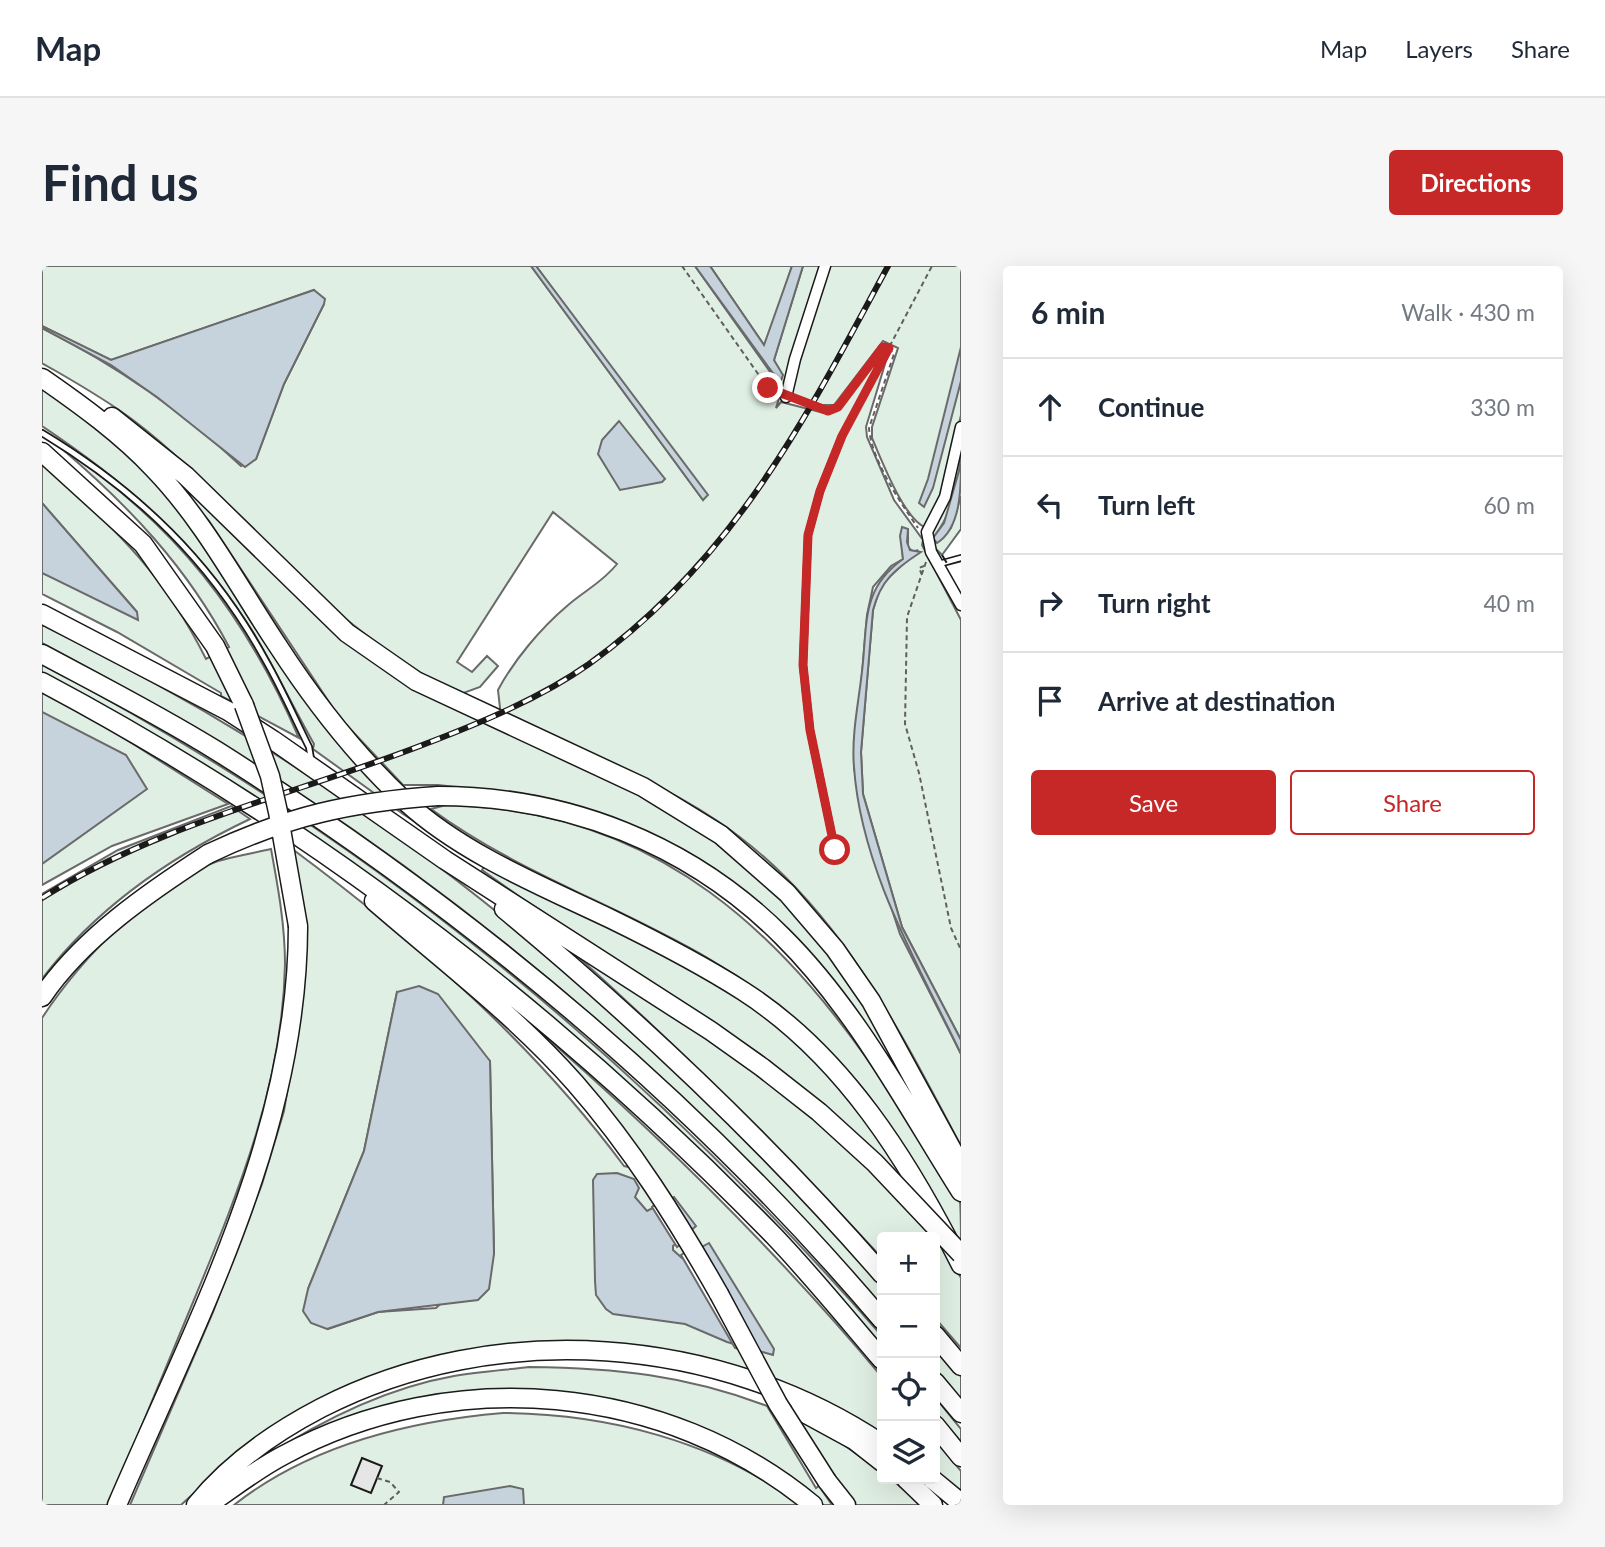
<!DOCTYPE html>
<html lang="en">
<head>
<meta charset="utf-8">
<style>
  :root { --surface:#fff; --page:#f6f6f7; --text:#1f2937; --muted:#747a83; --line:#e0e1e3; --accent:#c62828 }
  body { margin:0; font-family:Lato,sans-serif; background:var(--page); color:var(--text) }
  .controls { position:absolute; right:21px; bottom:21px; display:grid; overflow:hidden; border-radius:7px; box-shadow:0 7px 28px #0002 }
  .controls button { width:63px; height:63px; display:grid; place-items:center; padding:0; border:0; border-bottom:2px solid var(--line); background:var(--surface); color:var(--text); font:35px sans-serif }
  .stop { position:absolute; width:21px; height:21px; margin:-16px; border:5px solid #c62828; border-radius:50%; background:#fff }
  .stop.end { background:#c62828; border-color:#fff; box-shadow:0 2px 7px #0008 }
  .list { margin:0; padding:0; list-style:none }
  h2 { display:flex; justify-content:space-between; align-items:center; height:91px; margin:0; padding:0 28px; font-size:30px }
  h2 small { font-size:23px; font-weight:400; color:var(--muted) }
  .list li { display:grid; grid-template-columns:46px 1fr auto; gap:21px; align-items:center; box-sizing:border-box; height:98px; padding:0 28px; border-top:2px solid var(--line) }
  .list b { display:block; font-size:26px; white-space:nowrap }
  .list em { font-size:23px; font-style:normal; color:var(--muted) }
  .actions { display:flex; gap:14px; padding:21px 28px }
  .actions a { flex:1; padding:16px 0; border:2px solid var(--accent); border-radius:7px; text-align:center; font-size:24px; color:var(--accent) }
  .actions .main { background:var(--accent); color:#fff }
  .icon { flex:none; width:38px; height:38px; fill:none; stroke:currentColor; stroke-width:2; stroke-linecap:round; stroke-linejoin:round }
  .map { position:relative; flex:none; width:919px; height:1239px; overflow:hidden; border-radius:7px }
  header { display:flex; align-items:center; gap:42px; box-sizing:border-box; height:98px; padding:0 35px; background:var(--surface); border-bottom:2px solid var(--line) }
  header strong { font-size:33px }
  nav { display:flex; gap:38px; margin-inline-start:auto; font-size:24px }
  .intro { display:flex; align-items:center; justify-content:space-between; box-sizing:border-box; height:168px; padding:0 42px }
  h1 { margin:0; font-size:49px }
  .button { padding:18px 32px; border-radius:7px; background:var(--accent); color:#fff; font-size:24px; font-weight:700 }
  main { display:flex; gap:42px; padding:0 42px }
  aside { flex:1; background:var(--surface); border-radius:7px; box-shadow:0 7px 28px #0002 }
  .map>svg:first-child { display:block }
</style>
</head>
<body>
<header>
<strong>Map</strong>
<nav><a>Map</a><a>Layers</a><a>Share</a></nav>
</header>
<div class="intro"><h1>Find us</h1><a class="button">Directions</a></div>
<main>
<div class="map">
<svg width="919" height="1239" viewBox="0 0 919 1239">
  <rect width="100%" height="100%" fill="#fff"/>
  <path fill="#e0efe3" stroke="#6a6a6a" stroke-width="2" fill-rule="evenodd" d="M0,0H489L661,234L664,229L494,0H653L736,117L732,94L761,0H778L734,142L739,136L782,147L791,146L839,87L846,88L824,161L825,171L852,234L881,274L880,279L919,354V774L860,661L821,528L819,486L831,344L839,319L876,284L871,286L866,281V263L860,281L861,293L849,300L831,321L825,349L812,502L823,561L858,668L919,788V880C855,759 792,632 674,554C608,510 531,483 459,451L456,424C472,394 499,362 525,340C542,325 561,316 575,298L511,246L415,396L430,406L445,390L456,400L438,421L416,429C364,400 317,366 273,327C210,272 158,204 91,154C62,132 31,115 0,97V62C73,99 139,144 199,200L214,193L242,118L282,38L272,24L69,94L0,60Z
    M668,0H750L725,78L722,79Z
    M786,0H919V149L904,214L885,262C863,256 839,193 830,172V161L856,82L841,75L792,139H780L748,128Z
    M0,120L102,200L370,543L602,673L721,744L811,831L884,946L919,1012V1082L893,1052V971H840V992C739,883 635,779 524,680L714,802L722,791L478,631L440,604L442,601L361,548L271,483L272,478C251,441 233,403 211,366C157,279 84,216 0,160Z
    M919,174C919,206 913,244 893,269L895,276L909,262L919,230V263L900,289L890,279L889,267Z
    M102,181L317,381L599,526L685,580L787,680L889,855L830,767L769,692L604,566L562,549L495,530L396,519H361L297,451L167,255Z
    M19,182C133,257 203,348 257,472L179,430V427L75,366L0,328V307L95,346L0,237V196C71,262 120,304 164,393L187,381C145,301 87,240 19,182Z
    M0,359C197,455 382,576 545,723C648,816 744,916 840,1015V1042C671,846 474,670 257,527C174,472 88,424 0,377Z
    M0,398C327,570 597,792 840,1070V1087L788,1027L427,687L0,409Z
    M0,426L47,450L186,538L70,580L0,619Z
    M404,539C616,543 746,669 855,837C874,865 905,905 918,935C919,948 919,969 919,983C892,935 867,886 835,841C792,782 732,731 669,694C576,639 478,608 389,543Z
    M189,540L208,553C128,591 54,642 0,713V628L76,584Z
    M249,582C373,674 490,776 582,900L611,906L441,717C585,838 719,966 840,1111V1168L769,1130L635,1086L582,1078L483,1077L413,1087L191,1191L139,1239H88L171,1046L220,918L242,845L254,772ZM355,726L448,795L452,988L394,1042L336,1046L286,1063L266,1023L322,885Z
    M229,583C236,621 243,659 243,698C241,816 198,922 154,1029C125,1099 96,1169 67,1239H0V752C38,694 110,618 176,595C193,590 212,587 229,583Z
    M893,1075L919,1106V1135L893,1103Z
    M487,1101C573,1102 644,1109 725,1140L774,1222L777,1220L790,1239H779L603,1144L422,1129L220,1193C278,1155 344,1122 412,1110C437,1106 462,1104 487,1101Z
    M893,1131L919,1163V1184L893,1151Z
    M461,1147C566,1148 673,1175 758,1239H192C268,1179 367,1155 461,1147Z
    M752,1150L799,1177L840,1206V1213H849L880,1239H810Z
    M893,1174L919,1205V1226L893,1205Z"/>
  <path fill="#c6d2dc" stroke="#6a6a6a" stroke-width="2" d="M489,0H494L666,229L661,234Z
    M653,0H668L722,79L750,0H761L732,94L741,109L738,117Z
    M272,24L283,33L282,38L242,118L214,193L203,201L115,131L69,99L0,62V60L69,94Z
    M919,81V115L891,222L882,241L877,237L886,213Z
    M577,155L623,213L620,216L578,224L556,188L560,174Z
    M919,198C919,222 919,262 895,277L891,272L902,257Z
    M0,237L95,346L96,354L0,307Z
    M860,261L866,263L865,276L868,284L879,286C853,303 839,314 831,344L819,486L821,528L860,661L919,774V788C876,698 819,603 812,501C809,467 818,430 821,396C825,351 822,321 861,293L858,270Z
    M0,446L84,489L105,523L0,598Z
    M377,720L396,728L448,795L452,988L447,1023L436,1034L336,1046L285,1063L269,1057L261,1045L266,1023L322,885L355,726Z
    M575,907L592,913L597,922L593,931L605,945L632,931L654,960L631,980V984L640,992L667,977L732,1083L731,1089L685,1076L643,1058L571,1048L564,1043L554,1029L553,1015L551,914L555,908Z
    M468,1220L481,1223L482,1239H401L402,1231Z"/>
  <path fill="#fff" stroke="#6a6a6a" stroke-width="2" d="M627,927L652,968L635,981L610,941Z
    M658,977L676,1008L720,1091L693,1082L639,989Z"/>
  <path fill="#e6e6e6" stroke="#1a1a1a" stroke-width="2" d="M320,1192L340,1200L329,1227L309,1219Z"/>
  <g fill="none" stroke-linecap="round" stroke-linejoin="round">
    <g stroke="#1a1a1a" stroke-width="8">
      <path id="lane" d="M0,167C96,225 170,296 224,395C240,423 253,453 267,481L269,493
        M897,298L919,292
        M793,584L768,464L761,399L766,269L778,225L800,170"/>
    </g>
    <g stroke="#1a1a1a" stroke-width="13">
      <path id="street" d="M744,131L753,93L783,0
        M919,161L903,231L885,266L889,286L919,339"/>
    </g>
    <g stroke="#1a1a1a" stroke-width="21">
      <path id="highway" d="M0,112C39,139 79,168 112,203C162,255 196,320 236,380C273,437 314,490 364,536C421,588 500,620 569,653C614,675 659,698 701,725C801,789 867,895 919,999
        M70,151L144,210L305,367L374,415L601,521L679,569L745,627L793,683L829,735L919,900
        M0,186L101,278L173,380L202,439
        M0,348L186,445L231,474L403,594L669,765L721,802
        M0,388C58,419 119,450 175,485C422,641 651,831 840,1054
        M0,416C273,561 517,749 733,971C770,1010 805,1053 840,1094
        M396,530C525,530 648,578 740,670C813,742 864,839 919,926
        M332,635C400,694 474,750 533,817C590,882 635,954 677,1028
        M462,643C597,755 725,876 840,1008
        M0,731C40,672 107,626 166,588
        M893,1069L919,1100
        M893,1116L919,1147
        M757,1144L812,1174L840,1196
        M893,1159L919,1191
        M864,1213L891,1239
        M890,1213L919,1237
        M785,1215L804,1239
        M75,1239C155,1053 256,867 256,660
        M154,1239C188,1197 231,1167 279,1142C454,1052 677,1069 840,1178
        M166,1239C191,1222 215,1203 242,1189C410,1098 624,1117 771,1239"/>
    </g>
    <path stroke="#5f5f5f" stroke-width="2" stroke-dasharray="5 3.5" stroke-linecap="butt" d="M640,0L726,122L733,125
      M847,82L852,88L827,162C829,193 858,236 876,262
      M754,134L786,145L796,141L841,81L847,82
      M804,163L890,0
      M884,296L865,351L863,458L877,507L909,662L919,684
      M880,309L877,302L882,300
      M335,1212L348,1216L357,1226L342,1239"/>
    <use href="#lane" stroke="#fff" stroke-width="4.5"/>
    <use href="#street" stroke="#fff" stroke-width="10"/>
    <use href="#highway" stroke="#fff" stroke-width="18"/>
    <g stroke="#1a1a1a" stroke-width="6">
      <path id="rail" d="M0,632C118,557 255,528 383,478C438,457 499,432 547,398C692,294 764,152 846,0"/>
    </g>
    <use href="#rail" stroke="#fff" stroke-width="3.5" stroke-dasharray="10" stroke-linecap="butt"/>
    <g stroke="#1a1a1a" stroke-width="21" stroke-linecap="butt">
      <path id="highway-bridge" d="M202,439L228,510L236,546L256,660
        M166,588C246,550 308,536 396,530
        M721,802L777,846L833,897L919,988
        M677,1028L736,1138L785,1215"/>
    </g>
    <use href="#highway-bridge" stroke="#fff" stroke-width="18"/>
    <path stroke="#1a1a1a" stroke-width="2" stroke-dasharray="9 3.5" stroke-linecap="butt" d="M900,289L906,299"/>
  </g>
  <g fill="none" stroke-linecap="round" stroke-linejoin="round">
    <path stroke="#c62828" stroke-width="9" d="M726,122L786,145L796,141L841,81L847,82L800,170L778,225L766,269L761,399L768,464L793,584"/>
  </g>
</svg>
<div class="controls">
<button>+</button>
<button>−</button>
<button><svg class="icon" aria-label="locate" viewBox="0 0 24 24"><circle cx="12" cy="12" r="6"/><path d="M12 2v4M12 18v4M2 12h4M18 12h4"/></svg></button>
<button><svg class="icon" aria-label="layers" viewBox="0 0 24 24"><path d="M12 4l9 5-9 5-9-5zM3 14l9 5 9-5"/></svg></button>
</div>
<div class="stop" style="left:793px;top:584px"></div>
<div class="stop end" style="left:726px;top:122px"></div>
</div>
<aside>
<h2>6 min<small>Walk · 430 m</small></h2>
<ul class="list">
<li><svg class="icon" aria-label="ahead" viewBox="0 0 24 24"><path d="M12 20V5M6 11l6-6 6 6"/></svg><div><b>Continue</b></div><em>330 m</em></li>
<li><svg class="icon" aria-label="left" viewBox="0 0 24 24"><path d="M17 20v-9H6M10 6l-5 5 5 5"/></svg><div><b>Turn left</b></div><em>60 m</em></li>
<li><svg class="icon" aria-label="right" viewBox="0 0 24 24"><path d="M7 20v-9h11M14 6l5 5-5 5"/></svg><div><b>Turn right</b></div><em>40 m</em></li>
<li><svg class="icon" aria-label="arrive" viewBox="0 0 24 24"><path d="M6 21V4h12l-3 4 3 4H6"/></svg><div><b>Arrive at destination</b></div></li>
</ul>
<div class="actions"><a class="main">Save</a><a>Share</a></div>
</aside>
</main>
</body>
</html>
